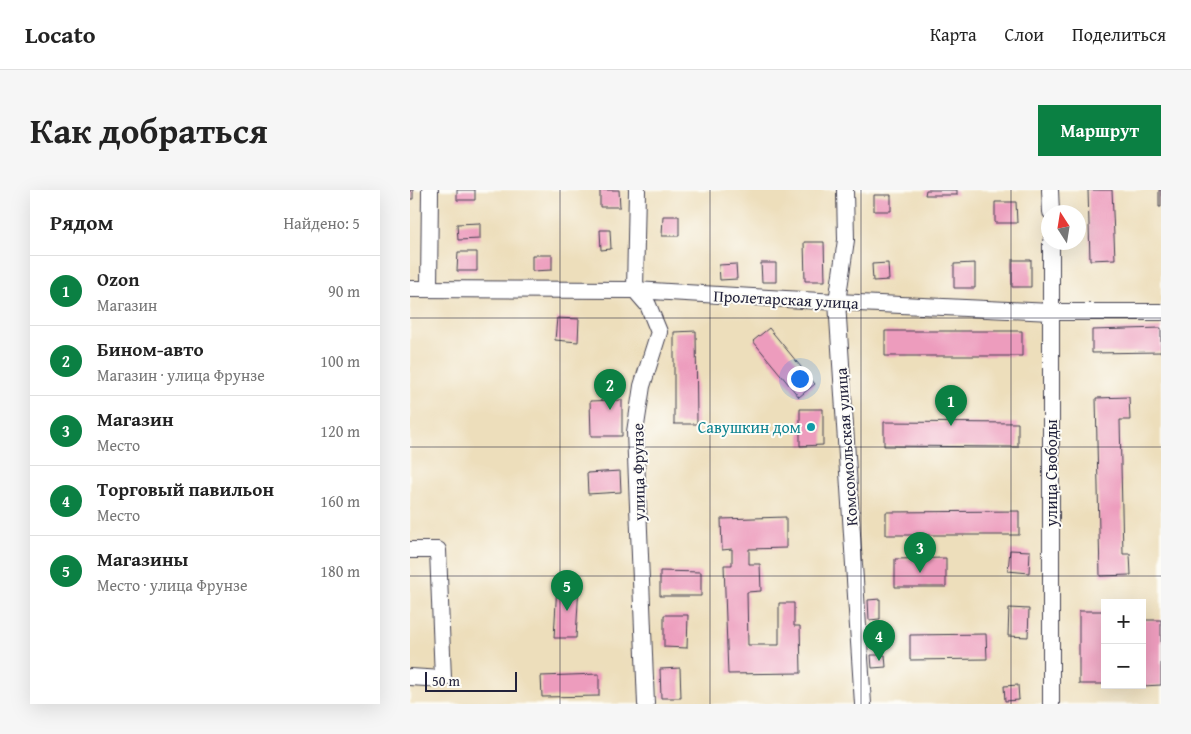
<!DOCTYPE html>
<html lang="ru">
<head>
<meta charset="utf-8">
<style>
  :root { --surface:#fff; --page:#f6f6f6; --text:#222; --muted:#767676; --line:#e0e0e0; --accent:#0b8043 }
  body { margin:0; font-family:"Gentium Book Plus",serif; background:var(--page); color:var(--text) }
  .controls { position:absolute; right:15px; bottom:15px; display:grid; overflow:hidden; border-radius:0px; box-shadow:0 5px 20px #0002 }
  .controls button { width:45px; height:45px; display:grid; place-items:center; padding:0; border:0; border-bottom:1px solid var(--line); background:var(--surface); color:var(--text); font:25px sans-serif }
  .compass { position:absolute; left:631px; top:15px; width:45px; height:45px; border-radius:50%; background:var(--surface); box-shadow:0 5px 20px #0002; rotate:348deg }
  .scale { position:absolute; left:15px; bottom:12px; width:92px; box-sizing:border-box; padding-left:5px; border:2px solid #22223b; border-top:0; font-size:14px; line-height:18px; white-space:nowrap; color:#22223b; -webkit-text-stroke:4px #fdfcf7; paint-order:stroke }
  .you { position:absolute; left:389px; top:188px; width:18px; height:18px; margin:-12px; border:4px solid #fff; border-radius:50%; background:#1a73e8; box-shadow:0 0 0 8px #1a73e833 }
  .badge { display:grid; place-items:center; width:32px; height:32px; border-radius:50%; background:var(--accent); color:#fff; font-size:16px; font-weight:700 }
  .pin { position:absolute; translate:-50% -41px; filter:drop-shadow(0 1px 2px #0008) }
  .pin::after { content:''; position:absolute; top:26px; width:18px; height:15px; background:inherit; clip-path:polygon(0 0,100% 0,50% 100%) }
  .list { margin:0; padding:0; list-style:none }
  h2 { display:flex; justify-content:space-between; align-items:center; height:65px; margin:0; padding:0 20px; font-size:21px }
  h2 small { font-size:16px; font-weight:400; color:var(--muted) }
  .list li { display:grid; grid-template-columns:32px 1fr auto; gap:15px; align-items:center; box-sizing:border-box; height:70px; padding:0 20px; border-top:1px solid var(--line) }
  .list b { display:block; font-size:19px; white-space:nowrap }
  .list p { margin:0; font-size:16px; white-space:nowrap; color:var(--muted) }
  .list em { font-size:16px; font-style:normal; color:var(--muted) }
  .map { position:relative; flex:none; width:751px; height:514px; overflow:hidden; border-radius:0px }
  header { display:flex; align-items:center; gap:30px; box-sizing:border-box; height:70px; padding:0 25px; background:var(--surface); border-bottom:1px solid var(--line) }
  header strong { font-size:24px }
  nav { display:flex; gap:28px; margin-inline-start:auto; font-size:18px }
  .intro { display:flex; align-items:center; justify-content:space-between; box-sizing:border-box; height:120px; padding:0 30px }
  h1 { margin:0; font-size:35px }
  .button { padding:12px 22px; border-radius:0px; background:var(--accent); color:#fff; font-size:18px; font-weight:700 }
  main { display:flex; gap:30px; padding:0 30px }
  aside { flex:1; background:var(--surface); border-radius:0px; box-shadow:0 5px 20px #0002 }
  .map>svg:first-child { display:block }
</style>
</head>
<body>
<header>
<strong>Locato</strong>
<nav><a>Карта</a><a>Слои</a><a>Поделиться</a></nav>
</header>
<div class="intro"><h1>Как добраться</h1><a class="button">Маршрут</a></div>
<main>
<aside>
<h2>Рядом<small>Найдено: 5</small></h2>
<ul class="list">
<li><span class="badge">1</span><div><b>Ozon</b><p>Магазин</p></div><em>90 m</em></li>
<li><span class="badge">2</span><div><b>Бином-авто</b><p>Магазин · улица Фрунзе</p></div><em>100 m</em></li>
<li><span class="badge">3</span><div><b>Магазин</b><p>Место</p></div><em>120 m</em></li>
<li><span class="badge">4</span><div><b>Торговый павильон</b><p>Место</p></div><em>160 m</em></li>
<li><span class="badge">5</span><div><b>Магазины</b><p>Место · улица Фрунзе</p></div><em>180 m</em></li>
</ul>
</aside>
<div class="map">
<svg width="751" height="514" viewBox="0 0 751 514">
  <rect width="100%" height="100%" fill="#fdfcf7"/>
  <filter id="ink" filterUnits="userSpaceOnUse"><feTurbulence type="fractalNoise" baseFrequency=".02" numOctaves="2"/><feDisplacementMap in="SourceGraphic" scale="10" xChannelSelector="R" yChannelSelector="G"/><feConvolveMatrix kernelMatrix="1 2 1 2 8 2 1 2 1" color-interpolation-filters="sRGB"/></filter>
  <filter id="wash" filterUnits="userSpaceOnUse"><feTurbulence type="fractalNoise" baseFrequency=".0096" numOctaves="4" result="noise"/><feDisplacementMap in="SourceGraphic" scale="20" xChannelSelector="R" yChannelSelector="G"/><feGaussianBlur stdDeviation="1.12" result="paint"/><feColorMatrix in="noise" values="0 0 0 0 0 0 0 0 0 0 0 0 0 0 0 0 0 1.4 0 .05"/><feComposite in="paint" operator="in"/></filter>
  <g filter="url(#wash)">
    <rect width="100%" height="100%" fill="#eddebb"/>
    <g id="blocks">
      <path fill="#ed9cbd" d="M0,0H3V9H0Z
        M47,0H65V10H47Z
        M190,0H209L210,17H190Z
        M516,0H547V5H515Z
        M678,0H702L705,69L680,70Z
        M749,0H751V17H749Z
        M464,5H481V21H464Z
        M585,12H606L607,33H585Z
        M253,26H269V46H252Z
        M70,33V49L48,50L47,34Z
        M190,40H200L201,59L191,60Z
        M394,52H414L415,91H395Z
        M48,62H67V81H47Z
        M122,65H142V80L122,81Z
        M602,70H621V97H602Z
        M351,73H366V92H352Z
        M478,73L479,90L463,91L462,74Z
        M565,73V98H544V74Z
        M326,74L327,89L310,90L309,75Z
        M147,128L169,129L168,152L145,150Z
        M359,138L405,194L389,207L343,151Z
        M751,138V162L682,163V140Z
        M286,141L287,234H264V142Z
        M475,141H612V166H475Z
        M719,207L720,230H710L713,364H720L721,385L690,386L686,208Z
        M212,210V246H181L180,211Z
        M390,219H413V255L390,256Z
        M474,232L608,233V257L474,256Z
        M210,281L211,302L178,304L177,283Z
        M609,321V345H476V322Z
        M376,327V358L339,359V374H350L351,401L337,402L338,455H369V413H384V436H390L391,483L318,484L314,375H322V359L312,360L311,329Z
        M600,360L620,361L619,383L598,381Z
        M536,368V397H485V369Z
        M250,381L291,382V406H250Z
        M147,394L169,395L166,448H144Z
        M470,409V429L459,430L458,410Z
        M599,418L619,419L618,447L598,446Z
        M669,421H694V494H669Z
        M254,425H278L277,458L254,457Z
        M733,430H751V495L733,496Z
        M576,444L577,469L500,470V445Z
        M461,465H475L476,477L462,478Z
        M270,478L271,508H251L250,479Z
        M189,484V506L132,507L131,486Z
        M608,495L609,510L595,511L594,496Z"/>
    </g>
  </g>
  <g filter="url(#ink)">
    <use href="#blocks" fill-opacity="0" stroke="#403e4e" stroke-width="1"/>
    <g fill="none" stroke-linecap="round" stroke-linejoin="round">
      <g stroke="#403e4e" stroke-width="18">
        <path id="minor" d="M227,0L225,100L238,115L249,142L232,196L225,242L236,514
          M435,0L436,50L427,112L453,514
          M640,0L641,22
          M0,99L225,100L427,112L641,122H751
          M19,99L20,0
          M0,360H28L33,489L0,487
          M641,514V52"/>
      </g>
      <use href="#minor" stroke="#fff" stroke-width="16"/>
    </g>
  </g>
  <path fill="none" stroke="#22223b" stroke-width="1" stroke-opacity="0.55" d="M150,0V514M300,0V514M451,0V514M601,0V514M0,128H751M0,257H751M0,386H751"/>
  <circle fill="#0f9aa8" stroke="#fdfcf7" stroke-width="2" cx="401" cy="237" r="5"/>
  <g text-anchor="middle" stroke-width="4" stroke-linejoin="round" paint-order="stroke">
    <g font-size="16" fill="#22223b" stroke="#fdfcf7">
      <text transform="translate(376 109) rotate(3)" y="6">Пролетарская улица</text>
      <text transform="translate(436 257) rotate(-94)" y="6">Комсомольская улица</text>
      <text transform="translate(228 282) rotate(-91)" y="6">улица Фрунзе</text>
      <text transform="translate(641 283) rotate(-90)" y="6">улица Свободы</text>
    </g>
    <g font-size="16" fill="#0d838f" stroke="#fdfcf7" text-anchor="end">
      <text x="391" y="243">Савушкин дом</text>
    </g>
  </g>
</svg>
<div class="controls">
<button>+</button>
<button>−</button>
</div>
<svg class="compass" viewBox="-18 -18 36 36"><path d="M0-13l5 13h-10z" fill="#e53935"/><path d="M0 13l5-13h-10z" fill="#767676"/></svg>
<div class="scale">50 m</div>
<div class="you"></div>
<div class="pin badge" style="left:541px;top:236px">1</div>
<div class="pin badge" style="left:200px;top:220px">2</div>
<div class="pin badge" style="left:510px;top:383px">3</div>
<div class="pin badge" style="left:469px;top:471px">4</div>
<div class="pin badge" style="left:157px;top:421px">5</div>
</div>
</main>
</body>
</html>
